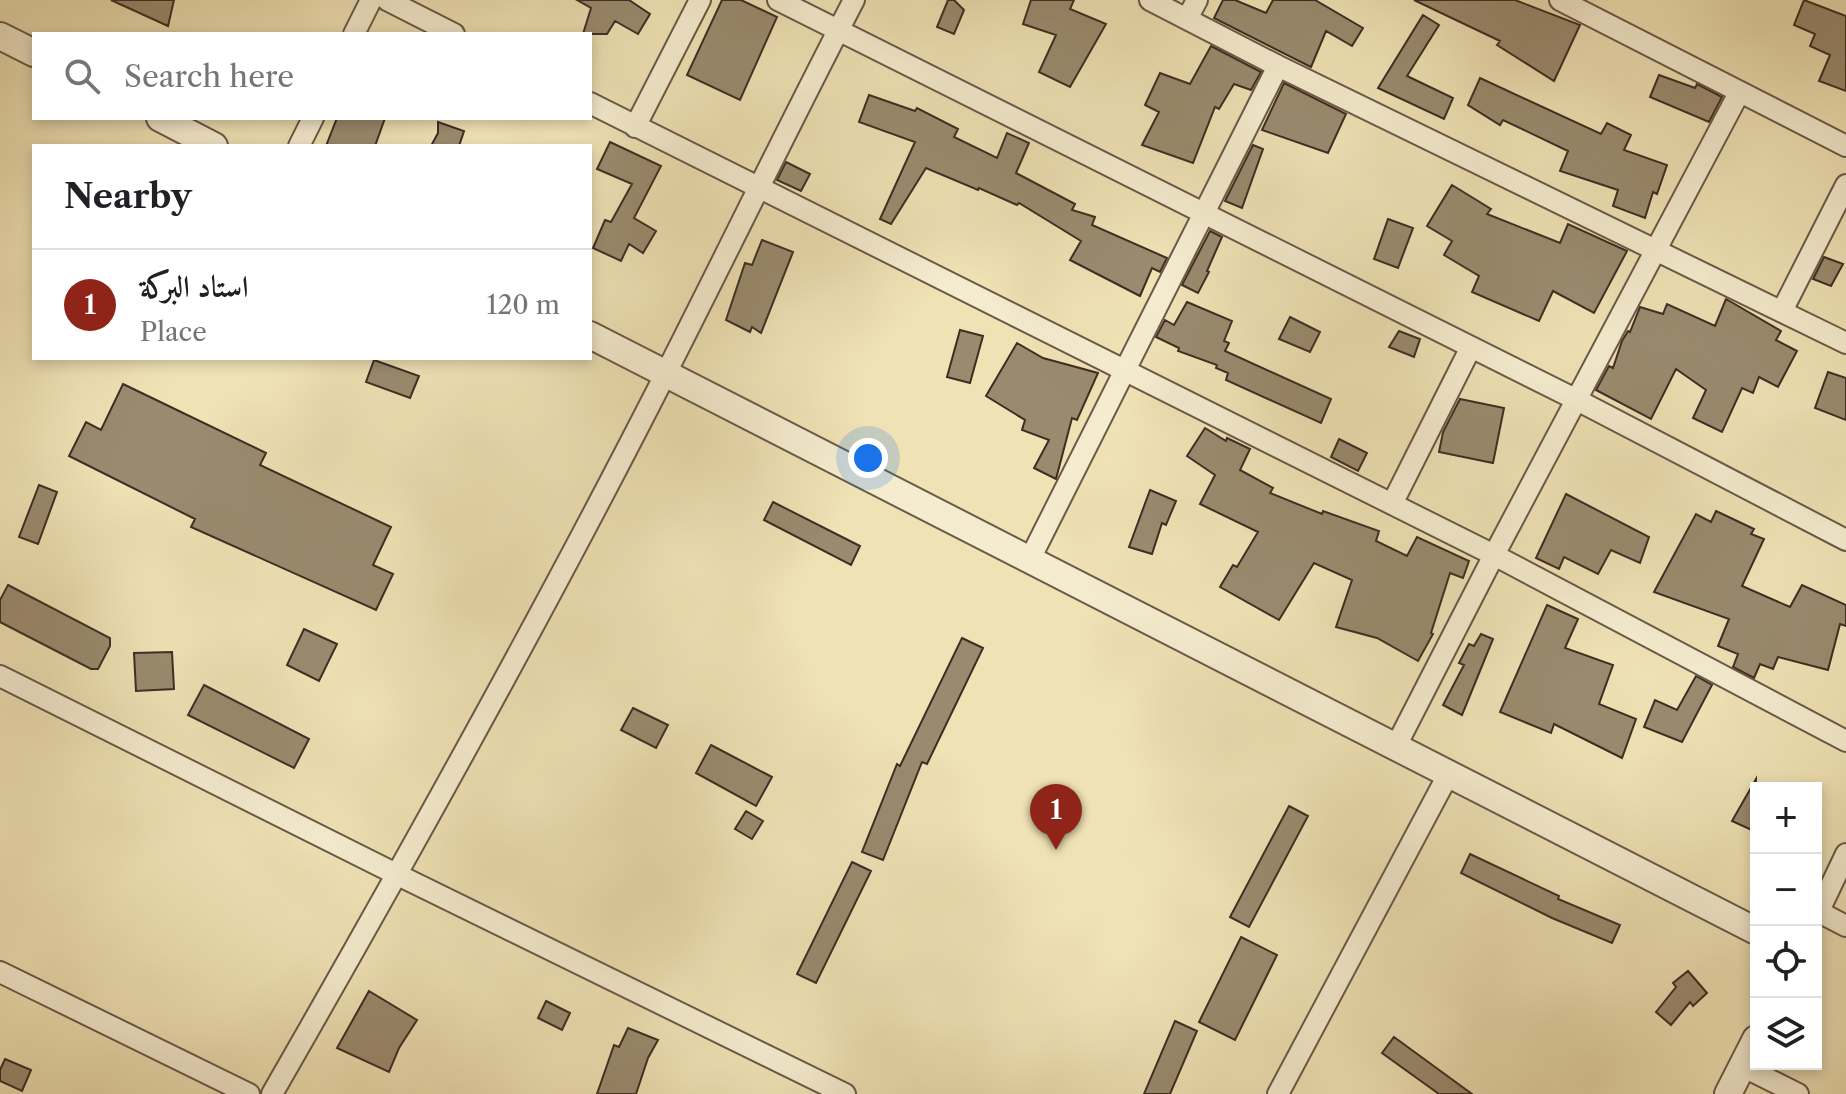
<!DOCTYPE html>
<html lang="en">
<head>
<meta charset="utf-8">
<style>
  :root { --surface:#fff; --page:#f2f2f2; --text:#202124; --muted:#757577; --line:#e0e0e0; --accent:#8f2418 }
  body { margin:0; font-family:"Libre Caslon Text",Amiri,serif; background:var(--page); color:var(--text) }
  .controls { position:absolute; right:24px; bottom:24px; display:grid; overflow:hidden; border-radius:0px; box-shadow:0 4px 12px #0003 }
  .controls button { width:72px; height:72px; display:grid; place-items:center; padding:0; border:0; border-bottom:2px solid var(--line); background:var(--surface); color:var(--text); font:40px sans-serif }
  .you { position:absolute; left:868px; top:458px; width:28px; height:28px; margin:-20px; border:6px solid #fff; border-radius:50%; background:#1a73e8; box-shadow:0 0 0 12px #1a73e833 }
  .badge { display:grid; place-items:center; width:52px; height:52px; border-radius:50%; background:var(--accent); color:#fff; font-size:26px; font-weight:700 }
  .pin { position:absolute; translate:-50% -66px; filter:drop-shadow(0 2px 4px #0008) }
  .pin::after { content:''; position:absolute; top:42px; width:28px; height:24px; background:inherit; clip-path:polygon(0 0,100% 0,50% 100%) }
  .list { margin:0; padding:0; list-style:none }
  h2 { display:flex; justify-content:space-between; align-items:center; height:104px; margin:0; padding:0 32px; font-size:34px }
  h2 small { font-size:26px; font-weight:400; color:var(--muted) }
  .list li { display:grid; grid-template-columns:52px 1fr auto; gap:24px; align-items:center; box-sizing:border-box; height:112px; padding:0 32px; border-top:2px solid var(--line) }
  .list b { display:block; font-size:30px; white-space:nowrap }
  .list p { margin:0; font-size:26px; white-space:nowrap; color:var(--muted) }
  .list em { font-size:26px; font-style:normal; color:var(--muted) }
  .icon { flex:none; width:44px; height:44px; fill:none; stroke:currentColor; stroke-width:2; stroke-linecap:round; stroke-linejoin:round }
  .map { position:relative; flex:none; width:1846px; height:1094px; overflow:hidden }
  .search { position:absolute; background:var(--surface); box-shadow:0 4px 12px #0003; left:32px; top:32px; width:560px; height:88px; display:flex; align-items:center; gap:20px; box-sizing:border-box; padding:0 28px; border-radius:0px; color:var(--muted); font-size:30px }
  .panel { position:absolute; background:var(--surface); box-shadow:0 4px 12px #0003; left:32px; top:144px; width:560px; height:216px; border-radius:0px }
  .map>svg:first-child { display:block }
</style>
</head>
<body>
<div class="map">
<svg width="1846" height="1094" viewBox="0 0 1846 1094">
  <rect width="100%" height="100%" fill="#efe2b5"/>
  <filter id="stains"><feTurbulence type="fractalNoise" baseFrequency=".0025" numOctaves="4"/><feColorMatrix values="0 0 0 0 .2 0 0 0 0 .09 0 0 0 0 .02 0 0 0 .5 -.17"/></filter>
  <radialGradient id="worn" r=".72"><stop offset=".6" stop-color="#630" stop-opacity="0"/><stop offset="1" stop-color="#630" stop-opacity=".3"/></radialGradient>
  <path fill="#9a8b6f" stroke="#3e2d23" stroke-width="2" d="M111,0H174L168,26Z
    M577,0H629L650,14L638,34L615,21L607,34H583L591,8Z
    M722,0H741L777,17L740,100L687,75Z
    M948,0H954L964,10L954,34L937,27Z
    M1031,0H1074L1070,9L1106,24L1070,87L1039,72L1056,35L1023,24Z
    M1223,0H1235L1266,13L1273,0H1315L1363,28L1352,46L1326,31L1311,67L1214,18Z
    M1414,0H1515L1580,25L1554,81L1497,45L1500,41Z
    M1804,0L1846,16V91L1819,81L1830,55L1810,46L1815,34L1794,25Z
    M1423,15L1439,25L1407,76L1453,98L1444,119L1378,88Z
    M1211,46L1261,72L1251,90L1234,84L1219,109L1215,107L1193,163L1142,145L1159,112L1145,105L1160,73L1190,84Z
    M1659,75L1695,88L1697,84L1722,97L1709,122L1650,97Z
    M1480,78L1601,134L1607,123L1631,135L1624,150L1667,165L1657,194L1653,192L1645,218L1613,206L1618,190L1560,171L1568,151L1503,120L1500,125L1468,105Z
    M1284,83L1346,114L1328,153L1262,130Z
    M869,95L915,111L917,108L958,129L954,137L997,158L1007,133L1029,143L1016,173L1075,204L1072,210L1095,217L1092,225L1167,258L1160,272L1152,268L1140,296L1070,260L1081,241L1019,203L1017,205L979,188L978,190L926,168L891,224L880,219L915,142L859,122Z
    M337,118H385L375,146H326Z
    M438,122L464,131L459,146H431L438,133Z
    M610,142L661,166L634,218L656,231L643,253L629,244L621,261L593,248L605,220L611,222L632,184L597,169Z
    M1253,145L1263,149L1242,208L1225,201Z
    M786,162L810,174L801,191L777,180Z
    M1452,185L1491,209L1487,214L1560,243L1568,224L1627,251L1594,313L1553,291L1539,321L1472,292L1479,276L1444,255L1452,241L1427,226Z
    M1388,219L1413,228L1398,268L1374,259Z
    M1210,231L1222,237L1207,271L1209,272L1198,293L1182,285Z
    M762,240L793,252L761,333L752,327L750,332L726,320L745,263L752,265Z
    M1824,257L1843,264L1831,286L1813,279Z
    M1726,299L1781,331L1776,340L1797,351L1778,387L1759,377L1753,393L1742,388L1722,432L1693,418L1706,390L1676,369L1651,419L1596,390L1609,366L1613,368L1622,341L1628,331L1630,332L1640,307L1663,314L1667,304L1715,326Z
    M1187,302L1232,321L1224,341L1229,343L1225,351L1331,399L1321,423L1226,380L1228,373L1216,368L1217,365L1178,351L1179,348L1156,337L1165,320L1174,325Z
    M1290,317L1320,332L1310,352L1279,339Z
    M960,330L983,336L970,383L947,377Z
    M1399,331L1420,339L1414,357L1389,347Z
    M1017,343L1043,358L1098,373L1077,420L1072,418L1056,479L1034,468L1049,440L1022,430L1025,420L986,396Z
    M374,360L419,376L410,398L366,382Z
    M1828,372L1846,378V420L1815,408Z
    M123,384L266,453L260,465L391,527L373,565L393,574L376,610L191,527L195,519L69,456L86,422L101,430Z
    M1460,399L1504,408L1493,463L1439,452L1443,432Z
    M1205,428L1226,441L1227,438L1250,449L1240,470L1273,488L1270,493L1322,514L1323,511L1379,531L1376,541L1407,556L1417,537L1469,561L1463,578L1450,573L1431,633L1433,634L1418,661L1377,638L1336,627L1352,580L1314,563L1279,620L1220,587L1233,565L1237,567L1258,532L1200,504L1215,475L1187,456Z
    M1339,439L1367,453L1358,471L1331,457Z
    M39,485L57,492L38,544L19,537Z
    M1150,490L1176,501L1166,525L1162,523L1152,554L1129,547Z
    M1566,494L1649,537L1640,563L1611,550L1598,574L1564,557L1559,569L1536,558Z
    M773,502L860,546L851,565L764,520Z
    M1716,511L1754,529L1751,534L1764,539L1742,586L1790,607L1802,585L1846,605V626L1840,624L1828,670L1778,657L1773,669L1760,664L1754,678L1733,667L1738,654L1718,646L1729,619L1654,592L1696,514L1711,522Z
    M8,585L110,638V646L98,669H91L0,622V600Z
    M1547,605L1578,619L1565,648L1613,665L1599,704L1636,719L1622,758L1554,724L1551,733L1500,712Z
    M304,629L337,644L319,681L287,665Z
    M1481,634L1493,639L1462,715L1443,705L1464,665L1459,663L1469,644L1474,646Z
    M962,638L983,648L927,764L922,762L883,860L862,852L897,764L900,766Z
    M172,652L174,689L136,691L134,653Z
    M1696,676L1712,685L1682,742L1644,727L1655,700L1677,710Z
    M204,685L309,739L294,768L188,715Z
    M633,708L668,725L656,748L621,730Z
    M711,745L772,777L756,806L696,773Z
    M1756,779V832L1732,821Z
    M1289,806L1308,816L1249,927L1230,917Z
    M746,811L763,821L752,839L735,829Z
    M1470,854L1559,896L1558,899L1620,925L1612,943L1552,918L1461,873Z
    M852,862L871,871L816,983L797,974Z
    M1241,937L1277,955L1235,1040L1199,1022Z
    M1688,971L1707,993L1693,1006L1690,1002L1671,1025L1656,1012L1676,987L1673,983Z
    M369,991L417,1020L399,1048L389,1072L337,1048Z
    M546,1001L570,1013L562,1030L538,1018Z
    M1175,1021L1197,1031L1170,1094H1144Z
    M628,1028L658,1040L648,1058L636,1094H597L614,1045L619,1047Z
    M1394,1037L1472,1094H1439L1382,1053Z
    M5,1059L31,1070L22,1091L0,1081V1070Z"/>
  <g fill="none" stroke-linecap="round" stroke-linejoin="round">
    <g stroke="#6a5a48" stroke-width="24">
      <path id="minor" d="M387,0L454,34
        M778,0L1577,400L1846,540
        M1150,0L1278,66L1846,343
        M1560,0L1846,146
        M1187,19L1197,0
        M354,34L371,0
        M590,103L1494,555L1846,741
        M635,127L700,0
        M299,146L313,118
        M1782,311L1846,185
        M1392,504L1471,347
        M1030,559L1278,66
        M0,676L398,875L845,1094
        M1396,746L1494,555L1739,93
        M1819,912L1846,926
        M1816,917L1846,854
        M0,972L249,1094
        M1742,1066L1798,1094
        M272,1094C408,857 542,617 666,373C729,249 790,123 854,0
        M1278,1094L1449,773"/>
    </g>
    <g stroke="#6a5a48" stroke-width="30">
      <path id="tertiary" d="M0,36L34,53
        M160,118L214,146
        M590,335L1756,931
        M1728,1094L1756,1039"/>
    </g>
    <use href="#minor" stroke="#f5eccf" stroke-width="20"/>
    <use href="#tertiary" stroke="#f5eccf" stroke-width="26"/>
  </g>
  <rect width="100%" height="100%" filter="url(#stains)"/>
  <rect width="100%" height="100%" fill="url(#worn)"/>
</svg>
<div class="controls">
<button>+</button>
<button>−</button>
<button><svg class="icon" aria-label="locate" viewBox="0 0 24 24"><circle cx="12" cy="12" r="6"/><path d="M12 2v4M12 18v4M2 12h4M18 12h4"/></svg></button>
<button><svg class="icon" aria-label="layers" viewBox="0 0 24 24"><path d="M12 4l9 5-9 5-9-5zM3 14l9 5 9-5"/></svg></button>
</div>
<div class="you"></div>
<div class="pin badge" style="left:1056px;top:850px">1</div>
<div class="search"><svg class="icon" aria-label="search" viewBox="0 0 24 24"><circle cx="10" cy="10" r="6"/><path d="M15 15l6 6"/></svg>Search here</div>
<section class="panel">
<h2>Nearby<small></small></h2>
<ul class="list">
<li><span class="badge">1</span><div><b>استاد البركة</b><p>Place</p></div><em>120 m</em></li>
</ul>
</section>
</div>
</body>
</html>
